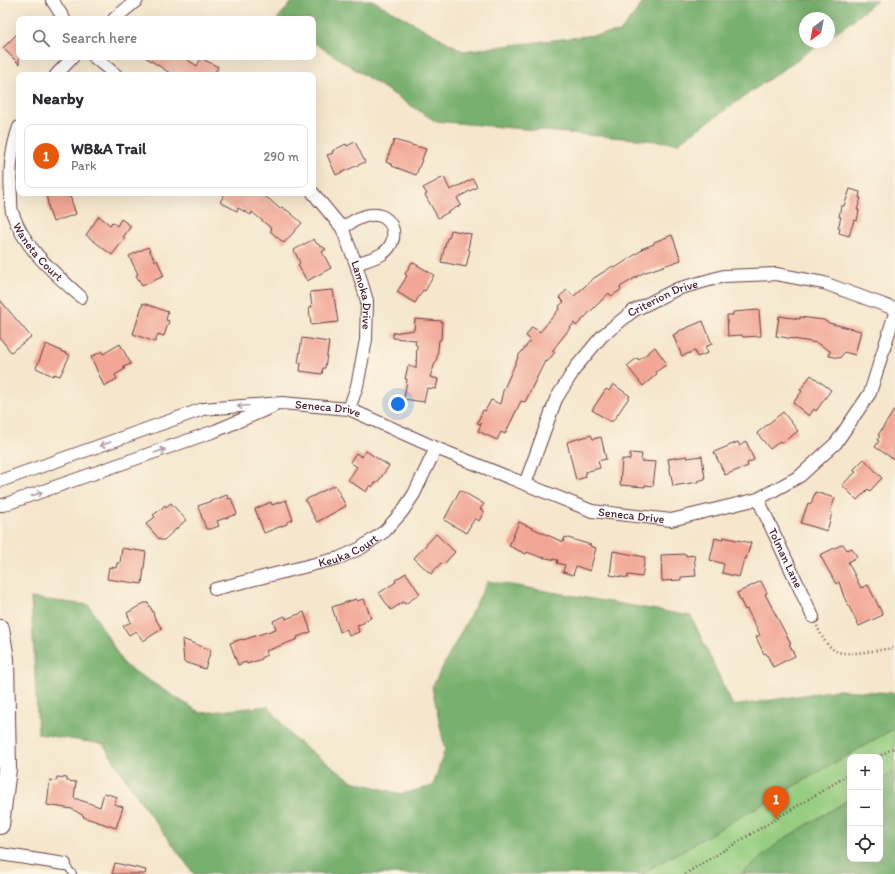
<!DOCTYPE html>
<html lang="en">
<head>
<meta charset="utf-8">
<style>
  :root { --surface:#fff; --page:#f7f7f7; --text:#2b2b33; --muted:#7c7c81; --line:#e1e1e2; --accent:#ea580c }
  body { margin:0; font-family:Itim,sans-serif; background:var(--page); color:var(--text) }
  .controls { position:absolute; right:12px; bottom:12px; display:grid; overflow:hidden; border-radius:8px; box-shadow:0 4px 16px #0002 }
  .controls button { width:36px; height:36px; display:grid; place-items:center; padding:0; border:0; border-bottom:1px solid var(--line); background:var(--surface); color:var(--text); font:20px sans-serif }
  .compass { position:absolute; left:799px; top:12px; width:36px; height:36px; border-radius:50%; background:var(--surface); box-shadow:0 4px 16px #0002; rotate:212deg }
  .you { position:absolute; left:398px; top:404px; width:14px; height:14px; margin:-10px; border:3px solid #fff; border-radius:50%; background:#1a73e8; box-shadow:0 0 0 6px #1a73e833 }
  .badge { display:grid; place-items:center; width:26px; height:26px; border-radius:50%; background:var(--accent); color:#fff; font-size:13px; font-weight:700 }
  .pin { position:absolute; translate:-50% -33px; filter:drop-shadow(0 1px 2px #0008) }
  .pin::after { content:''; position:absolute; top:21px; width:14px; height:12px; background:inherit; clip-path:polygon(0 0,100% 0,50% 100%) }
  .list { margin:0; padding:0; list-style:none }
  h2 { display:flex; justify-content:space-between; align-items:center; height:52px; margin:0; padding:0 16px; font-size:17px }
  h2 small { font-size:13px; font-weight:400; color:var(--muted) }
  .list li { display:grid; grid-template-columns:26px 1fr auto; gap:12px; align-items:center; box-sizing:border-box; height:64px; margin:0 8px 8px; padding:0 8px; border:1px solid var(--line); border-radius:8px }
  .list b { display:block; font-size:15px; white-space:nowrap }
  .list p { margin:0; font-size:13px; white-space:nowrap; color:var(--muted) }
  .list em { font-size:13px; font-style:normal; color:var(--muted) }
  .icon { flex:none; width:22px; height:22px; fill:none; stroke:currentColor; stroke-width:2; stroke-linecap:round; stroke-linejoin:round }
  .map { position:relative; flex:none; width:895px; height:874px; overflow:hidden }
  .search { position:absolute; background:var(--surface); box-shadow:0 4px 16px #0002; left:16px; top:16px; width:300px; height:44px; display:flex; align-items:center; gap:10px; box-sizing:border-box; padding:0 14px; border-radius:8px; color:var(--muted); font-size:15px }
  .panel { position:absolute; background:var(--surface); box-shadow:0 4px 16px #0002; left:16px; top:72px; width:300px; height:124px; border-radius:8px }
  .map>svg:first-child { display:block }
</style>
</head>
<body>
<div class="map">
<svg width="895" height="874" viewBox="0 0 895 874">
  <rect width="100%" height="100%" fill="#fcf5e5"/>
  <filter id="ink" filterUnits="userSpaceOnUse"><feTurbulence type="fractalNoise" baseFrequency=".025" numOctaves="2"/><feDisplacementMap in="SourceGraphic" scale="8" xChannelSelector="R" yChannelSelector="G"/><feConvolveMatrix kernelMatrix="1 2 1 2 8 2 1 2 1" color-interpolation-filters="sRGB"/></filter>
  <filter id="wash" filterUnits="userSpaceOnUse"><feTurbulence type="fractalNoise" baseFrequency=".012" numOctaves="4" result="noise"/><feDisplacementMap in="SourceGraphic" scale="16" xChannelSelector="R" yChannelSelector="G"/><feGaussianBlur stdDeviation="0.9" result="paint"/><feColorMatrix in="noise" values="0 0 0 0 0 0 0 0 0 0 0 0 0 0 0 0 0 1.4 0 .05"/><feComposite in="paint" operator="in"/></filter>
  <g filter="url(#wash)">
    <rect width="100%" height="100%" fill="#f5e6cc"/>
    <path fill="#96cd80" stroke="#707656" d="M895,728V771L880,780V757H850V799L782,840L741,874H641Z"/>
    <path fill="#78b06e" stroke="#61684c" d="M294,0H372L463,51L620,32L645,0H877L849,23L829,37V18H805V42H822L678,143L435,121L313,42V19H277Z
      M488,581L691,616L733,706L837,690L895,693V728L641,874H194L143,805L103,744L38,734L31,598L89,605L124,665L201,713L268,706L294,739L352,781L401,794L433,786L445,749L432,687Z
      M895,771V874H741L782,840L850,799V859H880V780Z"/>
    <g id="blocks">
      <path fill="#f2a796" d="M19,32V64L3,48Z
        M145,57H183L197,66L201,58L218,67L214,75H173Z
        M394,140L426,149L416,175L392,166L393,165L386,162Z
        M355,142L365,162L336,175L327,155L333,153L332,151L346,144L347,146Z
        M444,177L450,190L473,179L477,187L457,198L461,205L438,218L425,195L427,194L423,188Z
        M850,189L860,192L859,198H861L857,210H859L857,221L854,220L849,236L839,233L840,228H838L841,217H839L841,206H844Z
        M46,193H66L68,197L70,196L76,214L53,222L49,210Z
        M225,193H257L269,199L280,209L282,207L286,210H287L302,223L284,243L270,231L272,229L252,212L251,215L238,208L237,211L220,202Z
        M99,216L110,225L112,222L117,226L121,219L131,226L123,237L125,238L112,255L86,235Z
        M451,230L471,234L468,249L470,250L466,267L441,262L447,238H449Z
        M672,235L681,260L643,273L620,287L621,290L611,296L609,293L576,326L574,323L552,351L555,352L547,362L545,361L525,402L521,401L505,434L501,432L497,440L478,431L481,424L477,423L483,410L485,411L491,400L500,404L503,391L519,355L531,340L526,336L532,327L540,332L560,308L559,306L564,302L559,297L567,290L574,296L594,278L613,266L615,268L642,250L641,249L654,244V242Z
        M314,239L316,243L326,249L322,252L331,268L307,281L298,265L300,263L294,250Z
        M148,247L155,261L157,260L164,276L142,286L136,275L138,274L129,256Z
        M412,262L434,275L425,291L423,290L415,303L397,292L407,276L405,274Z
        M333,290L338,322L311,325L309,307H312L310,292Z
        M0,300L31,337L11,352L0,338Z
        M143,303L168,312L166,320L169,321L164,336L158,334L155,342L133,334Z
        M759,310L761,336L743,337L742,335L728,336L727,315H733V312Z
        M779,316L800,319V317L824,320L829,323L861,331L855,355L844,352L840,358L829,356L830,351L817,343L776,336Z
        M415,319L442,321L441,340H439L437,358L430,377L438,379L436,389L427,388L424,402L404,399L407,379H405L408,366L416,368L417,345L415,344L416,340L393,338V333L414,330Z
        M703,321L712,344L705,347L708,353L697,357L695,351L682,356L673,335L679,332V331Z
        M302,338L329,342L325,368H323L322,374L300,371L301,363H298Z
        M46,344L70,355L60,376L54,374L53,376L36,368Z
        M120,344L131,364L123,367L125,369L115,375L117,379L104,386L91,357L102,351L103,354Z
        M655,347L667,364L656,372L657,374L643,386L627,366L637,358L639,360Z
        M811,375L831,390L816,411L814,409L809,416L793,403L802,391L800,390Z
        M613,384L630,396L613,421H609L592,410L606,389L609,391Z
        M895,409V460L875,447L879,441L877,440L880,436L878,435Z
        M783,412L798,431L782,443L780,441L770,449L757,433Z
        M591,435L593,439L601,437L606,459L598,461L600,468L585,472L586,477L576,480L567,442Z
        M746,441L754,460L747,463L748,466L725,475L714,452L738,442L740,446Z
        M366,451L389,466L377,483H375L372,487L370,485L366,492L348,480L357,467L350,462L356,453L362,457Z
        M630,453L642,454L641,461L656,462L653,486L645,485V487L620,485L622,459L630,460Z
        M687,456V458L702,456L705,479L697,481L698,482L673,486L668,459Z
        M864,459L882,478L870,491L868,489L857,500L842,485L856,472L853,470Z
        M335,485L346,506L317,522L305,500Z
        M460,490L484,504L480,509L484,511L479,521L475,518L466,533L444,520Z
        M815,492L835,498L830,512L832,513L827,531L801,523L808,503L811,504Z
        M227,495L228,499L231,498L237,514L217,521L219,526L211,529H206L198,506Z
        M286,500L293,520L287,522V524L264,533L255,509L271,502L272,505Z
        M171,503L186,520L164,540H160L146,524L155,517L153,515L160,510L165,505L166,507Z
        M519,522L563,542L565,537L591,545L590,546L596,548L590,571L576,566L573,575L563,572L565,565L557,563L558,560L540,557L527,552L526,554L509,546Z
        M436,534L455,552L443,565L441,563L431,574L414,558Z
        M723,537L751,543L746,559H744L739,577L722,573L724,564L710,560L715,538L722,540Z
        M843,544L847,550L852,548L857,557L848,562L861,588L868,585L883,615L859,626L844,597L839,582L836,584L820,555Z
        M122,548L146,552L142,584L107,579L109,567L116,568L117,563H120Z
        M613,551L645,557L642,577L628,575V578L610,575Z
        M686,554V556L694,555L696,576L681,577V580L662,581L661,555Z
        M406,573L420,594L405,604L403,602L391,610L379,593L396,582L395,580Z
        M761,581L767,593L765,594L791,644H789L795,656L773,667L766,653L764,654L756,637L760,635L747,609L745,610L737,593Z
        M356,599L357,601L364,599L371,618L364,621V623L357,625L359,632L349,636L347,629L340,632L332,607Z
        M144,603H148L154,614L153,615L162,629L143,641L136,631L129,635L123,626L131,622L127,613Z
        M304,612L311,632L297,637L298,639L266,651L267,655L262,657V659L247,664L246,662L238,665L230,643L242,639L243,640L276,629L273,621L285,616L286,619Z
        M182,639L211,650L205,669L184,662Z
        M57,777L67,778V781L76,782L74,798L100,807L104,793L117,797L114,804L123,807L116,828L83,817L84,816L72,809L47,805L50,780L56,781Z
        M115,863L146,870L145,874H112Z"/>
    </g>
  </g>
  <g filter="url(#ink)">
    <use href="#blocks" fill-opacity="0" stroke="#643d43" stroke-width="1"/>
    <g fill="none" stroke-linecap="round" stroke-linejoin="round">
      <g stroke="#643d43" stroke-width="8">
        <path id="service" d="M65,864L73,874"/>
      </g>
      <g stroke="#643d43" stroke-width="14">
        <g id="minor">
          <path d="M52,0L64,19"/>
          <path d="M114,19L137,0"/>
          <path d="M94,57L116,75"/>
          <path d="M56,75L73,57"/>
          <path id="s1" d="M19,127C11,151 9,171 11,197C11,201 11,207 12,212C24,248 53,272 81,297"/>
          <path id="s2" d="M313,193L342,228L356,264L367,301L366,340L357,386L349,409"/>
          <path d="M342,228C350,223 360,216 370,215C394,212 402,241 382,254C375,258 364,261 356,264"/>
          <path id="s3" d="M0,481L203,409L282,403L349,409L436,448L592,511L671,520L758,499L800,476L836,443L870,393L895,313"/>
          <path id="s4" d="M525,484L556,399L576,367L602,336L633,311L677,289L724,276L776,274L824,283L895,309"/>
          <path id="s5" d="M758,499L813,617"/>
          <path d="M0,505H3L215,431L272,407"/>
          <path id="s6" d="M215,589L339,558L361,548L385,531L402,512L414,494L436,448"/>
          <path d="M0,854L65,864"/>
        </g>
      </g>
      <g stroke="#643d43" stroke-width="20">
        <path id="secondary" d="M0,629L5,659L7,769L0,825"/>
      </g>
      <path stroke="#643d43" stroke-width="2.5" stroke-dasharray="1 3" stroke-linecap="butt" d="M817,626C821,635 826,646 836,651C847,657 881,649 895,648
        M878,757L895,747
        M685,874L850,774"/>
      <use href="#service" stroke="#fff" stroke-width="6"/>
      <use href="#minor" stroke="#fff" stroke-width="12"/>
      <use href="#secondary" stroke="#fff" stroke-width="18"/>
    </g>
    <defs><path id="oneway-shaft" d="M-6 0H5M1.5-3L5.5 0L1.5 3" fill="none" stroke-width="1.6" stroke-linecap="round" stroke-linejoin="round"/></defs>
    <g stroke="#ae9aa0">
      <use href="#oneway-shaft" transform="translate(243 406) rotate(175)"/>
      <use href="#oneway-shaft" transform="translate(105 444) rotate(161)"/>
      <use href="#oneway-shaft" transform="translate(160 451) rotate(-19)"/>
      <use href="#oneway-shaft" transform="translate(37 494) rotate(-19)"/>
    </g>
  </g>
  <g text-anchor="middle" stroke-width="4" stroke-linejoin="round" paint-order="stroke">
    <g font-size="12" fill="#4a1f2b" stroke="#fcf5e5">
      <text dy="4" stroke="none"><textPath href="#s1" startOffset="134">Waneta Court</textPath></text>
      <text dy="4" stroke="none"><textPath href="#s2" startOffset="116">Lamoka Drive</textPath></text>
      <text dy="4" stroke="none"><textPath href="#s4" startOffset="241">Criterion Drive</textPath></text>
      <text dy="4" stroke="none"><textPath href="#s3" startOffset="341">Seneca Drive</textPath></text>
      <text dy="4" stroke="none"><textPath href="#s3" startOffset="665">Seneca Drive</textPath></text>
      <text dy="4" stroke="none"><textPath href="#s6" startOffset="139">Keuka Court</textPath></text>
      <text dy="4" stroke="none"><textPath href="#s5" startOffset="65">Tolman Lane</textPath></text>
    </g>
  </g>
</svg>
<div class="controls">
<button>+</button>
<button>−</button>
<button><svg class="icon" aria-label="locate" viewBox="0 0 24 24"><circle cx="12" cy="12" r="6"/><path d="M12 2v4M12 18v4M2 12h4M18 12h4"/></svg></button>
</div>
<svg class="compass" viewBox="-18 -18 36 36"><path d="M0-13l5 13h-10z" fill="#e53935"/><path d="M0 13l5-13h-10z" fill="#7c7c81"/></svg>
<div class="you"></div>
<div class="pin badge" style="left:776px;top:819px">1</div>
<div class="search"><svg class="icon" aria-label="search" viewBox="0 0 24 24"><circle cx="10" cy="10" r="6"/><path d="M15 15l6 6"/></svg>Search here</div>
<section class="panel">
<h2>Nearby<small></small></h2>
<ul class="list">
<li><span class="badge">1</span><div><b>WB&amp;A Trail</b><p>Park</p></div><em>290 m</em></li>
</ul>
</section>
</div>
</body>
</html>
